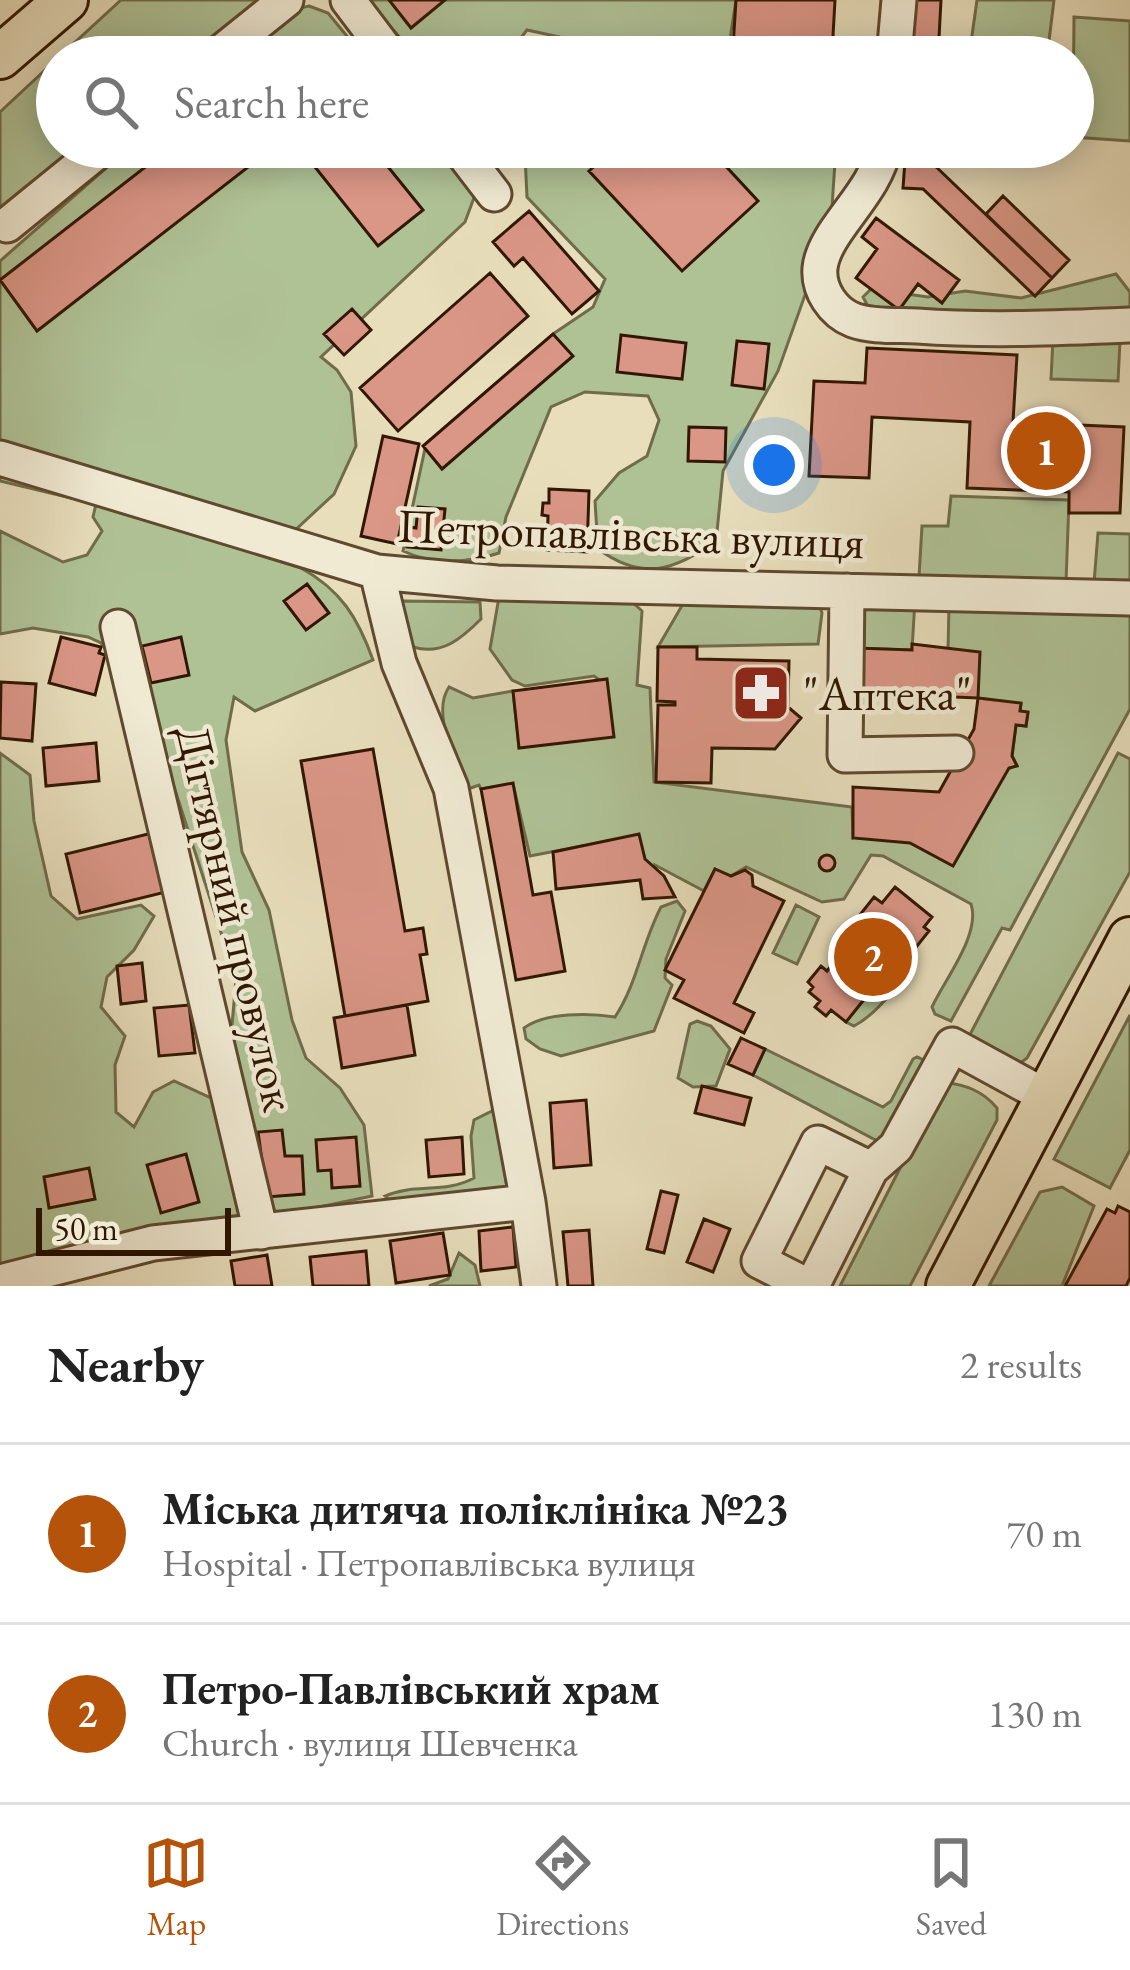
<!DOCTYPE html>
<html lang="en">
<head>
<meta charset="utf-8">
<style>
  :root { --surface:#fff; --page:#f2f2f2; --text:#222; --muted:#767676; --line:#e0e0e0; --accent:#b45309 }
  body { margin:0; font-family:"EB Garamond",serif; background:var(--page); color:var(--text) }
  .scale { position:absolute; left:36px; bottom:30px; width:195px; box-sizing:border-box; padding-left:12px; border:6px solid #311700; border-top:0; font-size:33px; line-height:42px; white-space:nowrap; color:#311700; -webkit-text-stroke:9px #f0ead3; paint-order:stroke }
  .you { position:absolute; left:774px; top:465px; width:42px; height:42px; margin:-30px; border:9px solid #fff; border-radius:50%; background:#1a73e8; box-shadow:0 0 0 18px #1a73e833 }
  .badge { display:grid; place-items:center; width:78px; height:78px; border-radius:50%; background:var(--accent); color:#fff; font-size:39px; font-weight:700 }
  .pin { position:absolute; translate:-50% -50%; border:6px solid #fff; box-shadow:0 3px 12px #0006 }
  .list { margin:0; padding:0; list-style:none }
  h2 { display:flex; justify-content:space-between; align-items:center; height:156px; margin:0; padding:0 48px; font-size:51px }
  h2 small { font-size:39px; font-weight:400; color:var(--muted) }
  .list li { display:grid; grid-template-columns:78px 1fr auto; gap:36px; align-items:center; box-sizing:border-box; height:180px; padding:0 48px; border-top:3px solid var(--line) }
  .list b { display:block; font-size:45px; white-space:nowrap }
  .list p { margin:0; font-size:39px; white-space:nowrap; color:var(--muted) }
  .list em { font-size:39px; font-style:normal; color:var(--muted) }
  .icon { flex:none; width:66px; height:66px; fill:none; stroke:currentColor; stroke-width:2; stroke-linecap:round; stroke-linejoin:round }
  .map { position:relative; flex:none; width:1130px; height:1286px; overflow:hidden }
  .search { position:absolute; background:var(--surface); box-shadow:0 6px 30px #0003; left:36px; right:36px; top:36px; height:132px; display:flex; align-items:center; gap:30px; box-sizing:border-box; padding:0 42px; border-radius:66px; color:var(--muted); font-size:45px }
  .sheet { height:516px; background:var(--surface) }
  nav { display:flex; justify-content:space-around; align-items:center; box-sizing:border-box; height:168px; border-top:3px solid var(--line); background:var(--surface); font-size:33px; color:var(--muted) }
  nav a { display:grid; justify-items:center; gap:6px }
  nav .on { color:var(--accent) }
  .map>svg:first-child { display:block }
</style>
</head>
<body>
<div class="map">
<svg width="1130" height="1286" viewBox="0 0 1130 1286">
  <rect width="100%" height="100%" fill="#e8debc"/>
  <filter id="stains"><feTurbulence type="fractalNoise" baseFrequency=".00167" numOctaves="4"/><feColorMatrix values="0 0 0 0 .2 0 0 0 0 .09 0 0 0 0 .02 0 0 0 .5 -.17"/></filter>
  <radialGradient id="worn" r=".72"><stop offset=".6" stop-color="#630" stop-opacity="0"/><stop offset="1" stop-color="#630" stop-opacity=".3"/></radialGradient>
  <path fill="#afc296" stroke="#706c4b" stroke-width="3" d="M121,0H271L203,57H59Z
    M367,0H736L728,52L767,57H635L633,53L527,30L506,57H417Z
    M977,0H1054L1047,57H969Z
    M309,6L328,13L364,57H233L286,11Z
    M1074,17L1130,21V141L1073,137Z
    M57,59V147H94L0,225V112Z
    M130,147H438L475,195L465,222L321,357L337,370L351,392L356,446L334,494L292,533L0,442V261Z
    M548,147H836L831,222L778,371L723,471L716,542C672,570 644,582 598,549L595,501L619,473L647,456L659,420L648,396L585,392L551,407L506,517L499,553C469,563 432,565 403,551L426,444L553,334L593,307L605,279L527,197L525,156Z
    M1116,274L1130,292V307L1114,314L873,316L863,297L871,289L928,297L965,291L1021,298Z
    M1053,339L1120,341L1118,381L1051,379Z
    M0,471L301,568C341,590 358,618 373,660L255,711L234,697L226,740L242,852L269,910L292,1020L306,1058L340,1088L364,1125L372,1196L0,1273V753L30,775L34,821L51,896L77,919L141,905L154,916L134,950L107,977L101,1007L125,1036L115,1065L116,1112L134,1127L153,1092L174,1081L220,1102L229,1060L236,979L146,700L101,643L88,637L33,628L0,634V531L63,562L87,555L102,531L93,517L96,504L0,481Z
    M951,496L1069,500L1066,582L919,577L922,526H948Z
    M1098,533L1130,534V583H1094Z
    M499,597L629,599L642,611L637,685L650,688L654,782L852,807L853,838L1017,765L1012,756L1016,725L1026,726L1028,713L1020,711L1021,704L978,698L948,651L949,604L1130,605V709L1010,930L1002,928L951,1021L935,1014L932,1007C945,979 981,934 971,904L883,856L871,855L844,899L822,902L746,867L731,876L715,869L704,891L655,865L656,877L613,840L530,856L513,784L481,789L479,785L468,789C456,763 431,713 449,687L473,698L513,691L519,747L607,685L594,676L525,686L512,680L490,649Z
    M687,597L819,604L822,613L818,644L658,647Z
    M915,600L912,650L856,648L861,607Z
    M403,601L480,602L481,619C462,638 442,656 413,647L396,610Z
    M1118,753L1130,759V872L1027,1058L1019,1064L966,1042Z
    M677,901L685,911L666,959L665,978L672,985L654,1031L561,1056L540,1049L526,1039L524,1028C545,1012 590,1013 615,1017C637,984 642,943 661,907Z
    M796,905L819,917L797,964L773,953Z
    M903,963L907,974C892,992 875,1015 854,1026L846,1022L882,977L888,981Z
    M1130,1015V1150L1110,1188L1054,1159Z
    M697,1021L711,1026L730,1049L716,1086L693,1087L678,1078L690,1024Z
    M765,1049L883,1107L891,1101L913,1059L917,1057L928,1062L883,1144L753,1075Z
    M944,1082C966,1085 983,1091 997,1108V1120L910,1286H840Z
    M494,1110L507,1187L392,1202L385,1196C414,1183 445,1194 474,1178L471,1136L474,1120Z
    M1062,1187L1094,1206L1062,1286H989L1040,1192Z
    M459,1253L475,1265L480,1286H429L448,1279Z"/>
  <path fill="#da9687" stroke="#311700" stroke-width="3" d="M389,0H445L411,28Z
    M736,0H835L832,54L733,48Z
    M915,0H941L938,57H912Z
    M171,147H274L37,331L0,280Z
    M299,147H372L423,210L378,246Z
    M615,147H708L758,201L682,271L589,171Z
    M906,147H932L931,162L1052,278L1035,296L923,189L903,188Z
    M1003,196L1069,260L1052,278L986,214Z
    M529,211L599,291L572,314L523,258L514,266L493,242Z
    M876,218L959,280L942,303L918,284L899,310L856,278L877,249L862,237Z
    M490,273L528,316L398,431L360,388Z
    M352,309L371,330L344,355L324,334Z
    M553,334L573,356L442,469L423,446Z
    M621,335L686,343L682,379L617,372Z
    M737,341L769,344L764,389L732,385Z
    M867,348L1017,355L1013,422L1124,427L1120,513H1069V492L967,488L970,422L872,417L869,478L809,476L814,381L865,383Z
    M689,427L726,428L725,462L688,461Z
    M383,436L419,444L397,544L361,536Z
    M549,489L589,491L587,552L547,550L548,516L542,515L543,503H549Z
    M418,507L445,509L441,550L407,547L409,527L416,528Z
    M307,584L329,613L306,630L284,601Z
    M61,637L101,647L99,653L105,655L95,695L49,683Z
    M181,637L189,675L151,683L142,646Z
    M912,644L980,652L978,698L854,693L856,648L912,650Z
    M658,647H697V659L789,661L788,707L801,718L775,749L712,748L711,783L656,782L658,705H675V702L657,701Z
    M607,679L614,737L519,748L513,691Z
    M1,682L36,684L32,741L0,738Z
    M978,698L1021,703L1020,711L1028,712L1026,726L1016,725L1012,756L1017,766L1009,768L953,866L910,843L853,838V787L939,792L974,729Z
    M978,698L1021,703L1020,711L1028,712L1026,726L1016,725L1012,756L1017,766L1009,768L953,866L910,843L853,838V787L939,792L974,729Z
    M96,743L99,781L46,786L43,748Z
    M373,749L405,931L423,928L427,954L420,955L428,1001L345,1016L301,761Z
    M513,783L533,895L551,892L565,971L516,980L481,789Z
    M152,833L166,892L80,913L66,854Z
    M639,834L645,859L664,876L675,897L643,899L640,880L556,889L553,852Z
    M819 863a8 8 0 1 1 16 0a8 8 0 1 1-16 0Z
    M715,869L731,876L745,870L752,875L753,886L784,901L734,1003L754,1013L744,1033L674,998L684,980L665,970Z
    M895,887L932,917L924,927L929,931L888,982L882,977L846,1022L831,1010L826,1016L815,1007L820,1001L809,992L813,987L808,982L821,966L827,971L843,951L836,945L874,897L882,903Z
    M142,963L146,1001L121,1004L117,966Z
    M189,1005L195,1053L159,1056L154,1008Z
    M407,1005L415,1055L342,1068L334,1018Z
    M741,1038L765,1049L753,1075L728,1064Z
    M702,1086L751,1098L744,1125L695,1113Z
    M586,1100L591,1165L554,1168L550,1103Z
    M282,1130L285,1156H302L304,1194L267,1197L258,1132Z
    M356,1137L360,1186L332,1188L331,1170L318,1171L316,1140Z
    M462,1137L464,1174L429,1177L426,1140Z
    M186,1154L199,1202L161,1213L147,1165Z
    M89,1168L95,1199L49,1208L44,1177Z
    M661,1191L678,1195L664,1253L647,1249Z
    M1118,1206L1130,1212V1278L1126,1286H1065L1107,1209L1115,1213Z
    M704,1219L730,1229L713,1272L687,1262Z
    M513,1227L516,1267L481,1271L479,1231Z
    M589,1230L593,1286H568L563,1232Z
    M443,1233L450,1275L396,1283L390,1241Z
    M366,1251L369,1286H313L310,1257Z
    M267,1255L272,1286H235L231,1261Z"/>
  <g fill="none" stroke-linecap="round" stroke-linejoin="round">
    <g stroke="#5f492f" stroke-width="39">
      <path id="minor" d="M348,0L391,57
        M215,57L286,0
        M894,57L899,0
        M458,147L494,194
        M884,147C876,194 824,230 820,268C818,290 833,312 853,320C872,327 897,325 917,326C988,331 1059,328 1130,325
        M7,225L103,147
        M0,458L377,572L497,583L1130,598
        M377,572L399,663L451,788L528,1202L539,1286
        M847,591L845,755L956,753
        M118,627L261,1232
        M0,1282L153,1243L528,1202
        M808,1286L759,1261L818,1143L871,1169
        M812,1286L871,1169L896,1147L952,1045L1047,1097"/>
    </g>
    <g stroke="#311700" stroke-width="48">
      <path id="major" d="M0,57L66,0
        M948,1286L1130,939"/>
    </g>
    <use href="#minor" stroke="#f0ead3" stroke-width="33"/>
    <use href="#major" stroke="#e8debc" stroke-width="42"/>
  </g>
  <defs>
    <g id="pharmacy-square" transform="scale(3)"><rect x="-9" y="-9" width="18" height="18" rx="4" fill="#8f2418" stroke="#f0ead3"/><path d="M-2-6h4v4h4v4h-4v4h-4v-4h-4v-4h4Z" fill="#fff"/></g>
  </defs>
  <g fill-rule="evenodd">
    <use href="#pharmacy-square" x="761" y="693"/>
  </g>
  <g text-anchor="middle" stroke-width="9" stroke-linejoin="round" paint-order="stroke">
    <g font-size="48" fill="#311700" stroke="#f0ead3">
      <text transform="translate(631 533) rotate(2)" y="17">Петропавлівська вулиця</text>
      <text transform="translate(237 918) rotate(77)" y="17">Дігтярний провулок</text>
    </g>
    <g font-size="48" fill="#311700" stroke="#f0ead3" text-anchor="start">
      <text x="803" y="710">"Аптека"</text>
    </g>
  </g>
  <rect width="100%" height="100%" filter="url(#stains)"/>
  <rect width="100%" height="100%" fill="url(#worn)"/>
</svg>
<div class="scale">50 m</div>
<div class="you"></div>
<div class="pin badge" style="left:1046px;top:451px">1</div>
<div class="pin badge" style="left:873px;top:957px">2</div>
<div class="search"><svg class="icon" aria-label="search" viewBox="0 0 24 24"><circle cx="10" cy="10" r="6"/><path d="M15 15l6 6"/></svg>Search here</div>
</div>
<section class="sheet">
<h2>Nearby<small>2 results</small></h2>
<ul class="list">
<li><span class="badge">1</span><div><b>Міська дитяча поліклініка №23</b><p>Hospital · Петропавлівська вулиця</p></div><em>70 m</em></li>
<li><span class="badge">2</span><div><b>Петро-Павлівський храм</b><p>Church · вулиця Шевченка</p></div><em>130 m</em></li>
</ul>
</section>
<nav>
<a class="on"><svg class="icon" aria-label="map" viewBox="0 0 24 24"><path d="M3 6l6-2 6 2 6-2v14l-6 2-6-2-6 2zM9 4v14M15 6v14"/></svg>Map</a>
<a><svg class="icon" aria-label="directions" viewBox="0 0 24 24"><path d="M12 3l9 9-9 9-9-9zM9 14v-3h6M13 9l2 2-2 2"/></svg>Directions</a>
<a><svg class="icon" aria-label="saved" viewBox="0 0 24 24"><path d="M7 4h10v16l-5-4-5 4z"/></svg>Saved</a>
</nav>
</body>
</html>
